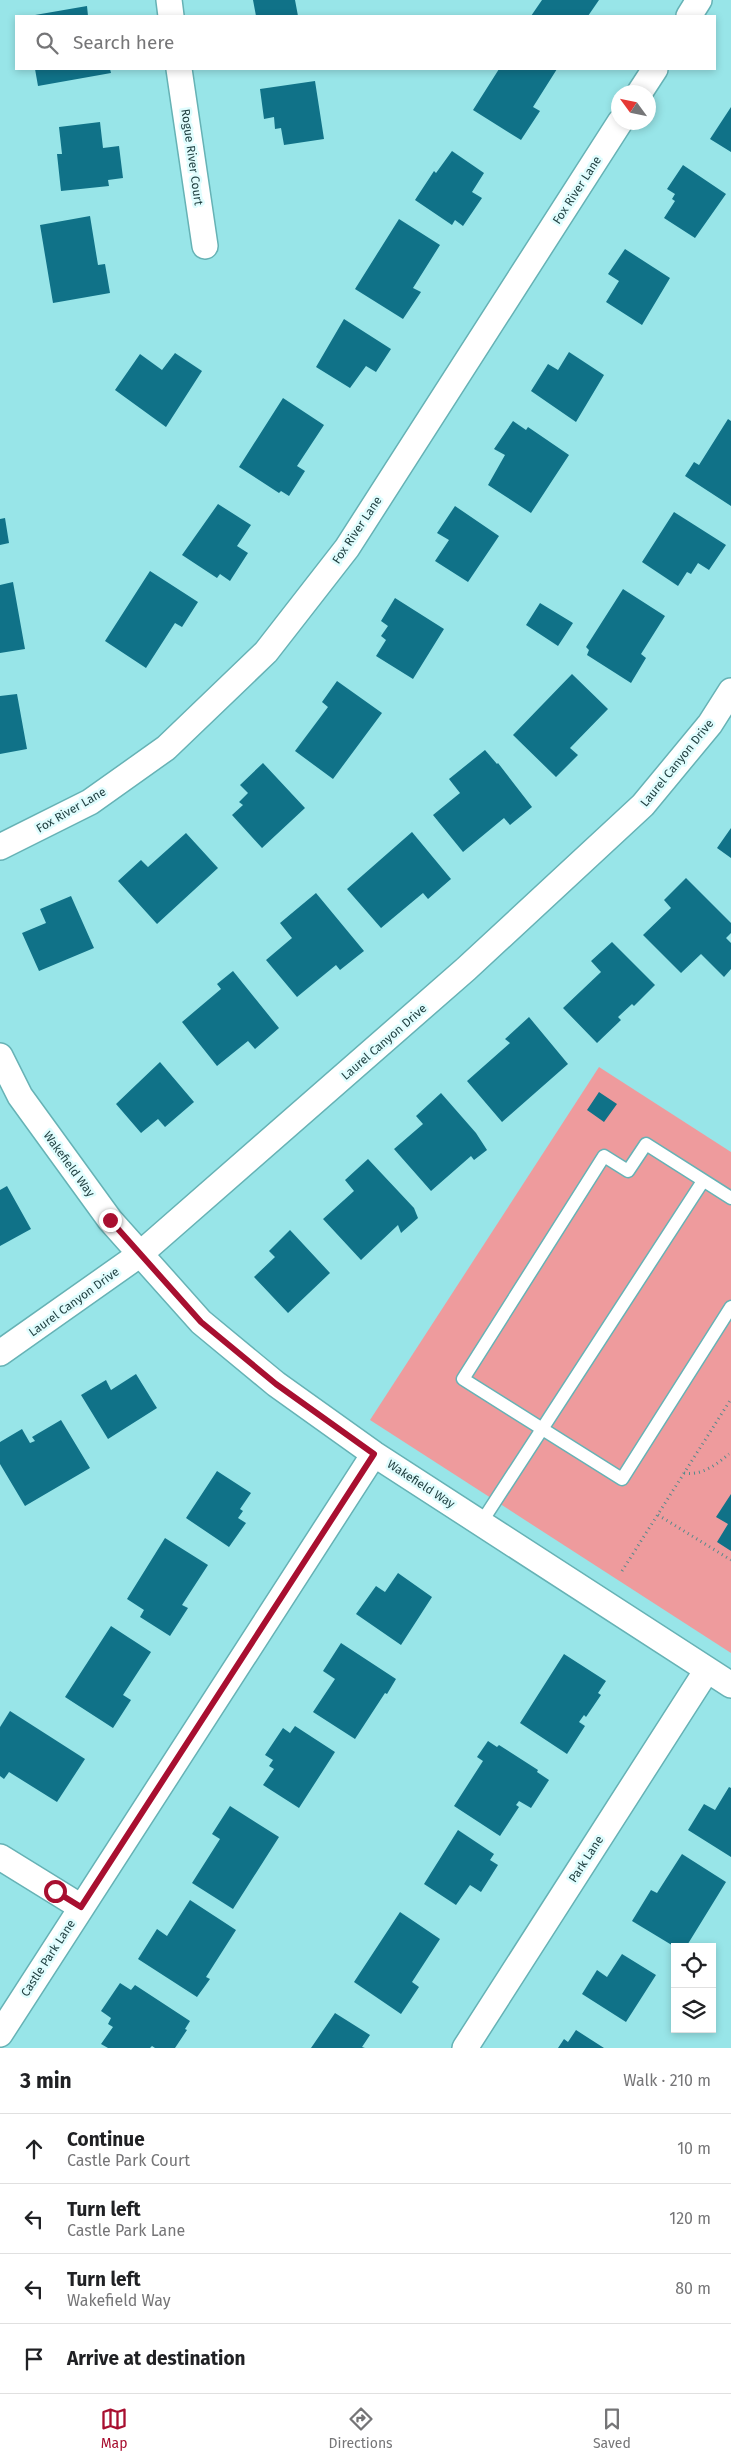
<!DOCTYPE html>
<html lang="en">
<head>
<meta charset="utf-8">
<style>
  :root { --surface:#fff; --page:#f6f6f6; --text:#202124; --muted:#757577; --line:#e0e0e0; --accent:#a80f30 }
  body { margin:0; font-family:"Fira Sans",sans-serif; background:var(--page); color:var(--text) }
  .controls { position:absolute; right:15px; bottom:15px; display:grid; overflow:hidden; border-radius:0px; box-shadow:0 2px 8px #0003 }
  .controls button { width:45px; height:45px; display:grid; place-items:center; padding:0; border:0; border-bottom:1px solid var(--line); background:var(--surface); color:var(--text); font:25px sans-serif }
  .compass { position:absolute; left:611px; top:85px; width:45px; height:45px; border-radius:50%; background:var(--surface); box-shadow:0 2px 8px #0003; rotate:303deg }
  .stop { position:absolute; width:15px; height:15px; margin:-11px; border:4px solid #a80f30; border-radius:50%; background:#fff }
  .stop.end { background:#a80f30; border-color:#fff; box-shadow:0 1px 5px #0008 }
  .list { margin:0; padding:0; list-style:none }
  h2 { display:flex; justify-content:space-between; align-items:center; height:65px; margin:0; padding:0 20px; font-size:21px }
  h2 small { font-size:16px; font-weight:400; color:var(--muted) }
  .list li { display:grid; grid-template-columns:32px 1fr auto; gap:15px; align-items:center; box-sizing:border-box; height:70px; padding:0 20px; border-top:1px solid var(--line) }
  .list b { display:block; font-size:19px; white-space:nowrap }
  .list p { margin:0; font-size:16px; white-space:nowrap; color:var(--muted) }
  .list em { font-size:16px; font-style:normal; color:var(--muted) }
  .icon { flex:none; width:28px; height:28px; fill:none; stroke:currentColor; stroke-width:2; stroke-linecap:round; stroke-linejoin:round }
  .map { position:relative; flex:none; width:731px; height:2048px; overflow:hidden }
  .search { position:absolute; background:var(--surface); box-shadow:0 2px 8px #0003; left:15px; right:15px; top:15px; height:55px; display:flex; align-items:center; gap:12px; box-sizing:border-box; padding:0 18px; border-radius:0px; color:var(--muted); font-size:19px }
  .sheet { height:345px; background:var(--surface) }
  nav { display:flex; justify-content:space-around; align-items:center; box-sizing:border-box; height:70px; border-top:1px solid var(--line); background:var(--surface); font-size:14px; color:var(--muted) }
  nav a { display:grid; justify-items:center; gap:2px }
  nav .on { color:var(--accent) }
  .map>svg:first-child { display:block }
</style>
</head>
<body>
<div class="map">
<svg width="731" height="2048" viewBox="0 0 731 2048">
  <rect width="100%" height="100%" fill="#98e5e8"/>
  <path fill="#ee9b9d" d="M599,1067L731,1152V1653L370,1420Z"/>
  <path fill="#107288" d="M253,0H295L298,16H256Z
    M542,0H599L588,16H531Z
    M87,6L88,16H35V15Z
    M35,69H110L111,73L38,86Z
    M499,69H557L533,107L540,111L521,140L473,110Z
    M315,81L324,139L284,145L281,128L275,129L274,117L264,119L260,89Z
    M731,107V152L710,139Z
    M100,122L103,148L119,146L123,178L108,180L109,186L61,191L57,154H62L59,127Z
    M452,151L484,173L472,192L482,198L463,226L455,220L452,225L415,200L434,171L436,173Z
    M683,165L726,194L695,238L664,218L675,201L672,199L675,194L667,189Z
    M90,216L98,265L105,264L110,293L53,303L40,225Z
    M399,219L440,245L413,288L421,292L403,319L355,289Z
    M625,249L670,278L642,325L606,302L619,281L608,274Z
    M344,319L391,349L376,372L366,366L350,388L316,367Z
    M569,352L604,375L576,422L531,391L548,364L558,370Z
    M175,353L202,371L166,427L115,390L140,354L162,370Z
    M283,398L324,425L297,466L305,471L289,496L281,491L279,493L239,467Z
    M728,419L731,421V506L685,476L694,462L699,465Z
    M513,421L526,430L528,427L569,455L531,513L488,485L505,455L494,449Z
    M218,504L251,525L237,546L248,553L230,581L220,574L217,578L182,555Z
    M455,506L499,536L468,582L435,561L449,540L437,533Z
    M674,512L726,545L709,570L698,563L691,574L687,572L678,586L642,562Z
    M5,518L9,543L0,545V519Z
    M150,571L198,602L182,627L175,623L146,668L105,641Z
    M13,582L25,649L0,653V585Z
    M623,589L665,616L641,654L646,658L631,683L587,655L589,650L586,647Z
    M395,598L444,629L413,679L376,656L386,640L381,636L388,626L381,621Z
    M540,603L573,623L558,646L526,625Z
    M572,674L608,709L570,748L578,755L556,777L513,735Z
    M337,681L382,713L333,779L295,751L328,707L322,702Z
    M17,694L27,749L0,754V696Z
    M485,750L497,764L498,763L532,807L510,825L504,818L463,852L433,815L460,793L449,779Z
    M263,763L305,808L262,848L232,815L243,805L239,802L248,793L240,785Z
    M731,828V858L717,848Z
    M412,832L451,879L428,899L423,893L381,928L347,889Z
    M186,833L218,868L157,924L118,881L141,860L148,867Z
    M686,878L731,923V933L726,938L731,943V969L724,977L701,954L681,973L643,935L671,908L664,900Z
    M316,893L364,951L340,970L336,965L297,997L266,960L292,938L280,923Z
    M71,896L94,948L39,971L22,933L46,923L40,909Z
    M612,942L655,985L634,1006L632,1004L618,1017L621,1020L597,1043L563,1008L601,972L591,961Z
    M233,971L279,1028L255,1049L248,1041L217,1066L182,1022L221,989L217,984Z
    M529,1017L568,1064L502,1122L467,1081L510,1043L505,1039Z
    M160,1062L194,1102L165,1127L158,1119L141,1133L116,1104Z
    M599,1092L617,1104L604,1122L587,1110Z
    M441,1093L476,1133L487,1150L474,1160L471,1156L431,1191L394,1149L423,1124L416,1116Z
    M368,1159L414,1208L418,1218L401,1233L398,1225L361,1260L323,1219L354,1191L345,1180Z
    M7,1186L31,1229L0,1246V1190Z
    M290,1230L330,1273L288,1313L254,1277L275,1257L269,1251Z
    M136,1374L157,1408L108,1439L81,1395L106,1380L111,1390Z
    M61,1420L90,1468L25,1506L0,1464V1442L22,1429L30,1443L35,1441L32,1437Z
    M217,1471L251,1493L240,1509L243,1511L238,1518L246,1523L229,1547L186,1518Z
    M731,1494V1551L717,1542L728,1524L716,1517Z
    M165,1538L208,1565L182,1605L188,1608L170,1636L140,1617L144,1610L127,1599Z
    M398,1573L432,1597L401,1645L356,1614L376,1586L385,1592Z
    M111,1626L151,1652L123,1695L131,1700L113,1728L65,1697Z
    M341,1643L396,1679L387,1694L385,1693L355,1739L313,1712L335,1679L323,1671Z
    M564,1654L606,1681L598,1693L601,1695L586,1717L584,1715L579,1722L585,1726L567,1754L520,1723Z
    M10,1711L85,1759L57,1802L9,1772L4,1779L0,1776V1727Z
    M295,1726L335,1752L299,1808L263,1785L274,1769L269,1766L273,1760L265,1755L283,1728L290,1733Z
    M488,1741L497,1747L499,1745L538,1770L537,1772L549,1780L531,1808L519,1801L516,1805L519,1807L500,1836L454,1806L483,1761L477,1757Z
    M729,1787L731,1788V1857L688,1830L704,1804L715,1810Z
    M230,1806L279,1837L233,1909L192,1883L220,1839L212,1834Z
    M458,1830L494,1854L490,1860L498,1865L481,1892L470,1885L456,1905L424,1884Z
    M682,1854L726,1882L686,1947H675L632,1921L651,1890L657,1893Z
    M190,1900L236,1930L206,1977L210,1979L197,1997L138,1959L157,1929L167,1936Z
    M400,1912L440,1939L412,1982L419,1987L401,2014L354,1982Z
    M622,1954L656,1975L626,2022L582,1994L597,1970L607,1977Z
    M120,1983L131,1990L135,1985L190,2021L185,2029L187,2030L175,2048H155L152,2046L150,2048H108L101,2044L113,2027L108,2024L111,2018L101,2011Z
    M335,2013L370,2035L362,2047L365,2048H311Z
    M576,2030L604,2048H558L564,2039L568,2042Z"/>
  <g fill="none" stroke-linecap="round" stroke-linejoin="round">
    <g stroke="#66b2b5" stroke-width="15">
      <path id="service" d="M731,1198L646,1144L628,1171L604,1156L463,1379L622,1479L731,1307
        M481,1523L703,1181"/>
    </g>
    <g stroke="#66b2b5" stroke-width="28">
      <path id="minor" d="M169,0L171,16
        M689,16L699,0
        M179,69L205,246
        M640,92L655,69
        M0,847L90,802L166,748L266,652L347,548L620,122
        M0,1056L20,1096L110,1220L201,1322L276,1384L374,1454L731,1685
        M0,1353L139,1255L466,969L643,805L710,724L731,691
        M0,1857L81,1907
        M0,2034L374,1454
        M465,2048L707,1670"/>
    </g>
    <path stroke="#55898b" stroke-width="3" stroke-dasharray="1 4" stroke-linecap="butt" d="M684,1473C702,1476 717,1464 729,1454
      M658,1515L731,1560
      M622,1571L731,1399"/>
    <use href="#service" stroke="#fff" stroke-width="12"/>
    <use href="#minor" stroke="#fff" stroke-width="25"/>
  </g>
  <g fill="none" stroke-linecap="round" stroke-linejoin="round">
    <path stroke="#a80f30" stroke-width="6" d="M55,1891L81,1907L374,1454L276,1384L201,1322L110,1220"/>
  </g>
  <g text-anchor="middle" stroke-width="5" stroke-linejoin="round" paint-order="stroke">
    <g font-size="12" fill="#1d3d3e" stroke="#e0fdfe">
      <text transform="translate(192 157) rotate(82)" y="4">Rogue River Court</text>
      <text transform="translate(577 190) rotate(-57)" y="4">Fox River Lane</text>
      <text transform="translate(357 530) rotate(-56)" y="4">Fox River Lane</text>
      <text transform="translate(677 763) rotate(-51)" y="4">Laurel Canyon Drive</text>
      <text transform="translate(71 810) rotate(-30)" y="4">Fox River Lane</text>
      <text transform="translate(384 1042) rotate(-41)" y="4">Laurel Canyon Drive</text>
      <text transform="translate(69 1164) rotate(54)" y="4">Wakefield Way</text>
      <text transform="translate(74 1302) rotate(-36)" y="4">Laurel Canyon Drive</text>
      <text transform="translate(421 1484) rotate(33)" y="4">Wakefield Way</text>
      <text transform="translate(586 1859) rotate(-57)" y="4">Park Lane</text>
      <text transform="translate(48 1958) rotate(-57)" y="4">Castle Park Lane</text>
    </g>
  </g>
</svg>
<div class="controls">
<button><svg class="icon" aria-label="locate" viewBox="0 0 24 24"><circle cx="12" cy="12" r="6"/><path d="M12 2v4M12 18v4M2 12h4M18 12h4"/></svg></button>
<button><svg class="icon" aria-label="layers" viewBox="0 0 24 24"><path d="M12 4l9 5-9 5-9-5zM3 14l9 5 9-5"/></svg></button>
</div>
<svg class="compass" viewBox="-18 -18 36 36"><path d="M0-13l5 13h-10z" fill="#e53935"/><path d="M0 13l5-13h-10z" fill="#757577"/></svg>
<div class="stop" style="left:55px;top:1891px"></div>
<div class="stop end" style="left:110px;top:1220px"></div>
<div class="search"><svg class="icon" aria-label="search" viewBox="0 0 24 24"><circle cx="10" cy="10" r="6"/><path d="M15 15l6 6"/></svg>Search here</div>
</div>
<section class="sheet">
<h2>3 min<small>Walk · 210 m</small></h2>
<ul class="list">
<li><svg class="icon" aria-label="ahead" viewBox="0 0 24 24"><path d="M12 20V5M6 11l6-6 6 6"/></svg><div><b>Continue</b><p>Castle Park Court</p></div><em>10 m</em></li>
<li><svg class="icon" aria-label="left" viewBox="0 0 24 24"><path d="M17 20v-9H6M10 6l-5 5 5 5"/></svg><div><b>Turn left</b><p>Castle Park Lane</p></div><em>120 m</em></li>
<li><svg class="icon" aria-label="left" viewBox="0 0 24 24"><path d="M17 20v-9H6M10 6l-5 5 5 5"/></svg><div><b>Turn left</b><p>Wakefield Way</p></div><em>80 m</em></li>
<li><svg class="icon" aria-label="arrive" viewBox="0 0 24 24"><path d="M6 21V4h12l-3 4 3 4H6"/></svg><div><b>Arrive at destination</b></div></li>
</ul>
</section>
<nav>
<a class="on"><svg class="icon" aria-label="map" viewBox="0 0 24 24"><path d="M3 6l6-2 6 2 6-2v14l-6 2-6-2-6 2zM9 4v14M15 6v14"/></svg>Map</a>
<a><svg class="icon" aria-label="directions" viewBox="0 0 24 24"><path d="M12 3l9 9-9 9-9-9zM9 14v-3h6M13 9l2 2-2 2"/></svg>Directions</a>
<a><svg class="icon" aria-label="saved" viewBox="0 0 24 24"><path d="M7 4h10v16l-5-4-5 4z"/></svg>Saved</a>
</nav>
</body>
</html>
